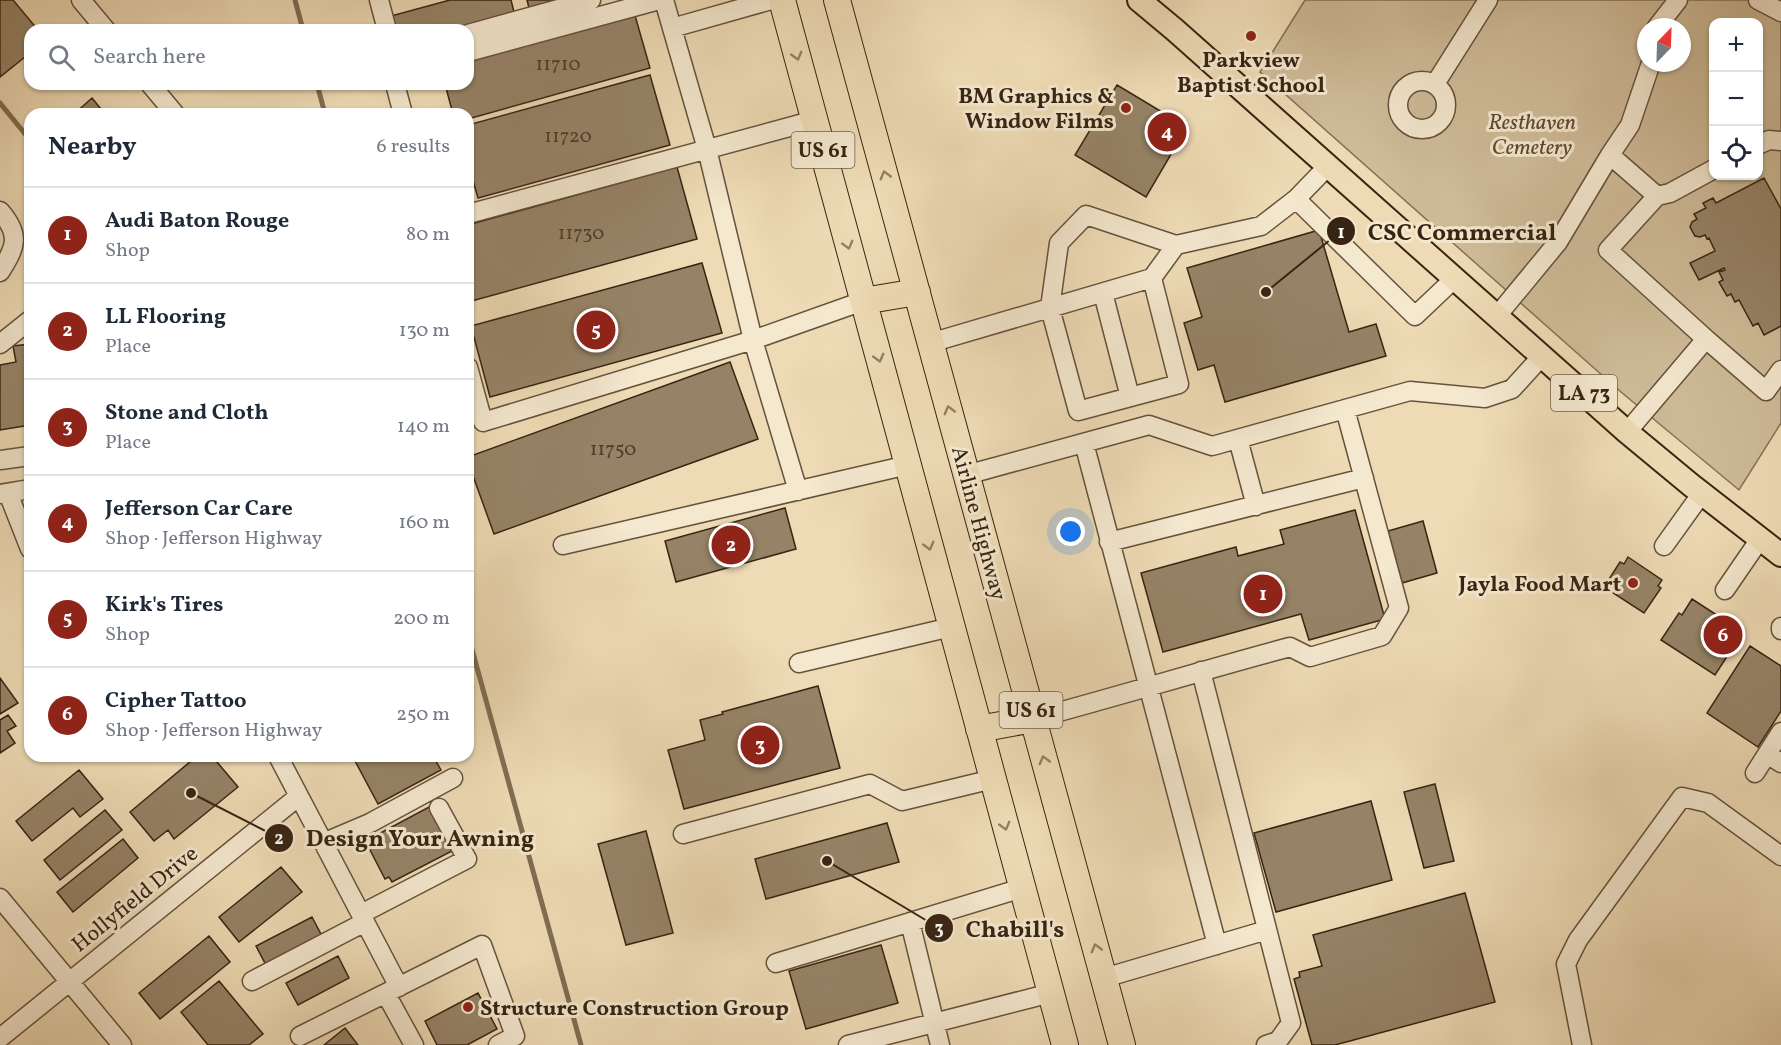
<!DOCTYPE html>
<html lang="en">
<head>
<meta charset="utf-8">
<style>
  :root { --surface:#fff; --page:#f2f2f3; --text:#1f2937; --muted:#747a83; --line:#e0e1e3; --accent:#8f2418 }
  body { margin:0; font-family:Vollkorn,serif; background:var(--page); color:var(--text) }
  .controls { position:absolute; right:18px; top:18px; display:grid; overflow:hidden; border-radius:12px; box-shadow:0 2px 4px #0004 }
  .controls button { width:54px; height:54px; display:grid; place-items:center; padding:0; border:0; border-bottom:2px solid var(--line); background:var(--surface); color:var(--text); font:30px sans-serif }
  .compass { position:absolute; left:1637px; top:18px; width:54px; height:54px; border-radius:50%; background:var(--surface); box-shadow:0 2px 4px #0004; rotate:23deg }
  .you { position:absolute; left:1071px; top:532px; width:21px; height:21px; margin:-15px; border:4px solid #fff; border-radius:50%; background:#1a73e8; box-shadow:0 0 0 9px #1a73e833 }
  .badge { display:grid; place-items:center; width:39px; height:39px; border-radius:50%; background:var(--accent); color:#fff; font-size:20px; font-weight:700 }
  .pin { position:absolute; translate:-50% -50%; border:3px solid #fff; box-shadow:0 2px 6px #0006 }
  .list { margin:0; padding:0; list-style:none }
  h2 { display:flex; justify-content:space-between; align-items:center; height:78px; margin:0; padding:0 24px; font-size:26px }
  h2 small { font-size:20px; font-weight:400; color:var(--muted) }
  .list li { display:grid; grid-template-columns:39px 1fr auto; gap:18px; align-items:center; box-sizing:border-box; height:96px; padding:0 24px; border-top:2px solid var(--line) }
  .list b { display:block; font-size:22px; white-space:nowrap }
  .list p { margin:0; font-size:20px; white-space:nowrap; color:var(--muted) }
  .list em { font-size:20px; font-style:normal; color:var(--muted) }
  .icon { flex:none; width:33px; height:33px; fill:none; stroke:currentColor; stroke-width:2; stroke-linecap:round; stroke-linejoin:round }
  .map { position:relative; flex:none; width:1781px; height:1045px; overflow:hidden }
  .search { position:absolute; background:var(--surface); box-shadow:0 2px 4px #0004; left:24px; top:24px; width:450px; height:66px; display:flex; align-items:center; gap:15px; box-sizing:border-box; padding:0 21px; border-radius:18px; color:var(--muted); font-size:22px }
  .panel { position:absolute; background:var(--surface); box-shadow:0 2px 4px #0004; left:24px; top:108px; width:450px; height:654px; border-radius:18px }
  .map>svg:first-child { display:block }
</style>
</head>
<body>
<div class="map">
<svg width="1781" height="1045" viewBox="0 0 1781 1045">
  <rect width="100%" height="100%" fill="#eedbb5"/>
  <filter id="stains"><feTurbulence type="fractalNoise" baseFrequency=".00333" numOctaves="4"/><feColorMatrix values="0 0 0 0 .2 0 0 0 0 .09 0 0 0 0 .02 0 0 0 .5 -.17"/></filter>
  <radialGradient id="worn" r=".72"><stop offset=".6" stop-color="#630" stop-opacity="0"/><stop offset="1" stop-color="#630" stop-opacity=".3"/></radialGradient>
  <path fill="#cfbc99" stroke="#837056" stroke-width="1.5" fill-rule="evenodd" d="M1305,0H1781V423L1739,490L1621,392L1260,72ZM1714,22H1758V176H1714ZM1646,27H1682V63H1646Z"/>
  <g fill="none" stroke-linecap="round" stroke-linejoin="round">
    <path stroke="#806d53" stroke-width="5" d="M295,0L303,30
      M317,84L325,114
      M0,103L30,140
      M468,635L581,1045"/>
  </g>
  <path fill="#968367" stroke="#372413" stroke-width="1.5" d="M0,0H13L38,30H30V53L0,77Z
    M450,0H511L515,16L465,30H395L391,16Z
    M527,0H572L530,12Z
    M634,12L650,68L468,119V114H453L445,84H468V57Z
    M650,75L670,145L478,198L468,163V125Z
    M1117,85L1187,127L1146,197L1075,155Z
    M92,98L105,114H74Z
    M677,167L697,239L468,302V225Z
    M1764,178L1781,209V326L1764,335L1758,323L1753,326L1739,300L1735,302L1731,294L1727,296L1719,282L1723,280L1719,272L1725,270L1724,268L1699,280L1690,263L1715,251L1709,238L1707,239L1705,235L1700,237L1695,236L1690,227L1692,222L1697,219L1694,214L1706,208L1703,203L1713,198L1716,203Z
    M1319,230L1349,332L1376,324L1386,356L1225,402L1214,365L1198,370L1184,323L1202,317L1187,268Z
    M702,263L722,333L490,397L471,326Z
    M30,344V425L0,430V365L16,362L13,346Z
    M730,362L758,439L494,534L468,462V457Z
    M785,508L796,549L676,582L665,541Z
    M1355,510L1385,619L1309,640L1301,614L1163,652L1141,573L1236,547L1238,556L1284,544L1280,530Z
    M1423,521L1437,573L1402,583L1388,531Z
    M1628,557L1662,580L1658,586L1661,588L1644,613L1604,587L1620,562L1624,564Z
    M1692,599L1743,632L1715,675L1661,640L1679,613L1682,615Z
    M1750,646L1781,666V711L1758,747L1707,713Z
    M0,678L18,703L0,714Z
    M818,686L840,768L684,809L668,750L705,740L700,720L723,714L722,712Z
    M8,715L16,726L7,731L15,743L0,753V720Z
    M197,756H212L238,787L174,839L168,830L154,841L130,812Z
    M363,756H433L441,770L378,804L355,761Z
    M79,770L103,799L80,817L73,808L32,841L16,821Z
    M1435,784L1454,861L1424,868L1404,792Z
    M1371,801L1392,880L1276,912L1254,833Z
    M431,806L454,850L392,882L389,877L385,879L368,846L372,844L369,839Z
    M105,810L122,830L60,880L44,860Z
    M887,823L899,862L766,899L755,859Z
    M646,831L673,933L626,945L598,844Z
    M123,839L138,858L73,912L57,892Z
    M281,867L302,892L239,942L219,917Z
    M1465,893L1495,1002L1335,1045H1312L1294,979L1300,977L1299,972L1322,966L1313,935Z
    M312,917L323,938L267,967L256,946Z
    M209,936L230,962L160,1019L139,993Z
    M881,945L898,1003L806,1029L789,971Z
    M338,956L349,978L298,1005L286,983Z
    M219,981L263,1034L249,1045H208L181,1012Z
    M478,993L497,1029L467,1045H437L425,1021Z
    M345,1028L358,1045H324Z"/>
  <g fill="none" stroke-linecap="round" stroke-linejoin="round">
    <g stroke="#65523c" stroke-width="21">
      <path id="minor" d="M81,0L106,30
        M379,0L387,30
        M664,0L672,28L771,0
        M1758,0L1781,12
        M1657,27L1678,0
        M672,28L707,149L753,340L798,491
        M468,34L591,0
        M468,52L659,0
        M1398 105a24 24 0 1 1 48 0a24 24 0 1 1-48 0Z
        M150,84L175,114
        M395,84L403,114
        M1435,84L1488,0
        M1758,145L1769,140L1781,141
        M1610,155L1630,125L1651,63
        M1328,166L1296,199L1415,316L1454,279
        M1657,196L1670,193L1714,169
        M0,211C21,235 16,247 0,272
        M468,214L815,120
        M1152,278L1179,384L1078,411L1050,308L1059,243L1086,215L1176,245
        M1103,293L1130,397
        M1497,316L1558,242L1610,155L1657,196L1608,250L1706,339L1627,432
        M1706,339L1766,391L1781,370
        M930,343L1152,278L1176,245L1261,226L1296,199
        M0,344L30,320
        M468,367L483,422L753,340L863,301
        M1238,439L1256,506
        M1084,443L1217,945
        M0,460L30,456
        M966,475L1149,425L1212,446L1410,391L1485,398L1512,389L1542,356
        M8,493L30,549
        M0,494L30,489
        M1109,542L1364,478
        M563,545L908,465
        M1664,546L1702,493
        M1725,590L1760,539
        M1781,627V630
        M799,663L951,627
        M1201,671L1291,1023L1278,1041L1266,1045
        M1033,719C1119,696 1204,670 1290,647L1310,657L1382,636L1399,608L1345,409
        M1781,732L1767,754L1781,763
        M278,756L399,987
        M1755,773L1767,754
        M683,834L870,784L902,801L993,779
        M323,843L370,823L453,778
        M0,898L122,1045
        M361,914L467,859L439,808
        M910,922L940,1045
        M776,963L1022,888
        M1104,978L1267,930
        M252,981L365,922
        M386,994L414,1045
        M300,1036L482,945L515,1036L498,1045
        M0,1038L299,796
        M848,1045L1051,993
        M1582,1045L1566,964L1578,940L1682,797L1708,803L1781,856"/>
    </g>
    <g stroke="#372413" stroke-width="26">
      <path id="major" d="M1139,0L1175,30L1627,432L1691,485L1781,555"/>
    </g>
    <g stroke="#372413" stroke-width="28">
      <path id="highway" d="M782,0L1065,1045
        M837,0L1122,1045
        M863,301L917,292
        M979,729L1033,719"/>
    </g>
    <use href="#minor" stroke="#f4e8cf" stroke-width="18"/>
    <use href="#major" stroke="#eedbb5" stroke-width="22"/>
    <use href="#highway" stroke="#eedbb5" stroke-width="26"/>
  </g>
  <defs><path id="oneway-chevron" d="M-2-3.5L2.5 0L-2 3.5" fill="none" stroke-width="1.6" stroke-linecap="round" stroke-linejoin="round" transform="scale(1.5)"/></defs>
  <g stroke="#928064">
    <use href="#oneway-chevron" transform="translate(797 56) rotate(75)"/>
    <use href="#oneway-chevron" transform="translate(885 175) rotate(-105)"/>
    <use href="#oneway-chevron" transform="translate(848 245) rotate(75)"/>
    <use href="#oneway-chevron" transform="translate(879 358) rotate(75)"/>
    <use href="#oneway-chevron" transform="translate(949 410) rotate(-105)"/>
    <use href="#oneway-chevron" transform="translate(929 546) rotate(75)"/>
    <use href="#oneway-chevron" transform="translate(1044 760) rotate(-105)"/>
    <use href="#oneway-chevron" transform="translate(1005 826) rotate(75)"/>
    <use href="#oneway-chevron" transform="translate(1096 948) rotate(-105)"/>
  </g>
  <g fill="#8f2418" stroke="#f4e8cf" stroke-width="2">
    <circle cx="1251" cy="36" r="6"/>
    <circle cx="1126" cy="108" r="6"/>
    <circle cx="1633" cy="583" r="6"/>
    <circle cx="468" cy="1007" r="6"/>
  </g>
  <g text-anchor="middle" stroke-width="6" stroke-linejoin="round" paint-order="stroke">
    <g font-size="20" fill="#4f3c28">
      <text x="558" y="70">11710</text>
      <text x="568" y="142">11720</text>
      <text x="581" y="239">11730</text>
      <text x="613" y="455">11750</text>
    </g>
    <g fill="#f4e8cf" stroke="#705f4b" stroke-width="1.5">
      <rect x="791.5" y="132" width="63" height="36" rx="4.5"/>
      <rect x="1551" y="375" width="66" height="36" rx="4.5"/>
      <rect x="999.5" y="692" width="63" height="36" rx="4.5"/>
    </g>
    <g font-size="21" font-weight="bold" fill="#372413">
      <text x="823" y="157">US 61</text>
      <text x="1584" y="400">LA 73</text>
      <text x="1031" y="717">US 61</text>
    </g>
    <g font-size="22" font-weight="bold" fill="#372413" stroke="#f4e8cf" text-anchor="end">
      <text x="1251" y="67" text-anchor="middle">Parkview<tspan x="1251" dy="25">Baptist School</tspan></text>
      <text x="1114" y="103">BM Graphics &amp;<tspan x="1114" dy="25">Window Films</tspan></text>
      <text x="1621" y="591">Jayla Food Mart</text>
      <text x="480" y="1015" text-anchor="start">Structure Construction Group</text>
    </g>
    <g font-size="22" font-style="italic" fill="#5d4a34" stroke="#f4e8cf">
      <text x="1532" y="129">Resthaven<tspan x="1532" dy="25">Cemetery</tspan></text>
    </g>
    <g font-size="22" fill="#372413" stroke="#f4e8cf">
      <text transform="translate(980 523) rotate(75)" y="8">Airline Highway</text>
      <text transform="translate(134 898) rotate(-39)" y="8">Hollyfield Drive</text>
    </g>
  </g>
  <path fill="none" stroke="#372413" stroke-width="2" d="M1266 292L1341 231M191 793L279 838M827 861L939 928"/>
  <g fill="#372413" stroke="#f4e8cf" stroke-width="2">
    <circle cx="1266" cy="292" r="6"/>
    <circle cx="191" cy="793" r="6"/>
    <circle cx="827" cy="861" r="6"/>
    <circle cx="1341" cy="231" r="15"/>
    <circle cx="279" cy="838" r="15"/>
    <circle cx="939" cy="928" r="15"/>
  </g>
  <g font-size="18" text-anchor="middle" font-weight="bold" fill="#fff">
    <text x="1341" y="238">1</text>
    <text x="279" y="844">2</text>
    <text x="939" y="934">3</text>
  </g>
  <g font-size="24" text-anchor="middle" font-weight="bold" fill="#372413" stroke="#f4e8cf" stroke-width="6" stroke-linejoin="round" paint-order="stroke">
    <text x="1462" y="240">CSC Commercial</text>
    <text x="420" y="846">Design Your Awning</text>
    <text x="1015" y="937">Chabill's</text>
  </g>
  <rect width="100%" height="100%" filter="url(#stains)"/>
  <rect width="100%" height="100%" fill="url(#worn)"/>
</svg>
<div class="controls">
<button>+</button>
<button>−</button>
<button><svg class="icon" aria-label="locate" viewBox="0 0 24 24"><circle cx="12" cy="12" r="6"/><path d="M12 2v4M12 18v4M2 12h4M18 12h4"/></svg></button>
</div>
<svg class="compass" viewBox="-18 -18 36 36"><path d="M0-13l5 13h-10z" fill="#e53935"/><path d="M0 13l5-13h-10z" fill="#747a83"/></svg>
<div class="you"></div>
<div class="pin badge" style="left:1263px;top:594px">1</div>
<div class="pin badge" style="left:731px;top:545px">2</div>
<div class="pin badge" style="left:760px;top:745px">3</div>
<div class="pin badge" style="left:1167px;top:132px">4</div>
<div class="pin badge" style="left:596px;top:330px">5</div>
<div class="pin badge" style="left:1723px;top:635px">6</div>
<div class="search"><svg class="icon" aria-label="search" viewBox="0 0 24 24"><circle cx="10" cy="10" r="6"/><path d="M15 15l6 6"/></svg>Search here</div>
<section class="panel">
<h2>Nearby<small>6 results</small></h2>
<ul class="list">
<li><span class="badge">1</span><div><b>Audi Baton Rouge</b><p>Shop</p></div><em>80 m</em></li>
<li><span class="badge">2</span><div><b>LL Flooring</b><p>Place</p></div><em>130 m</em></li>
<li><span class="badge">3</span><div><b>Stone and Cloth</b><p>Place</p></div><em>140 m</em></li>
<li><span class="badge">4</span><div><b>Jefferson Car Care</b><p>Shop · Jefferson Highway</p></div><em>160 m</em></li>
<li><span class="badge">5</span><div><b>Kirk's Tires</b><p>Shop</p></div><em>200 m</em></li>
<li><span class="badge">6</span><div><b>Cipher Tattoo</b><p>Shop · Jefferson Highway</p></div><em>250 m</em></li>
</ul>
</section>
</div>
</body>
</html>
